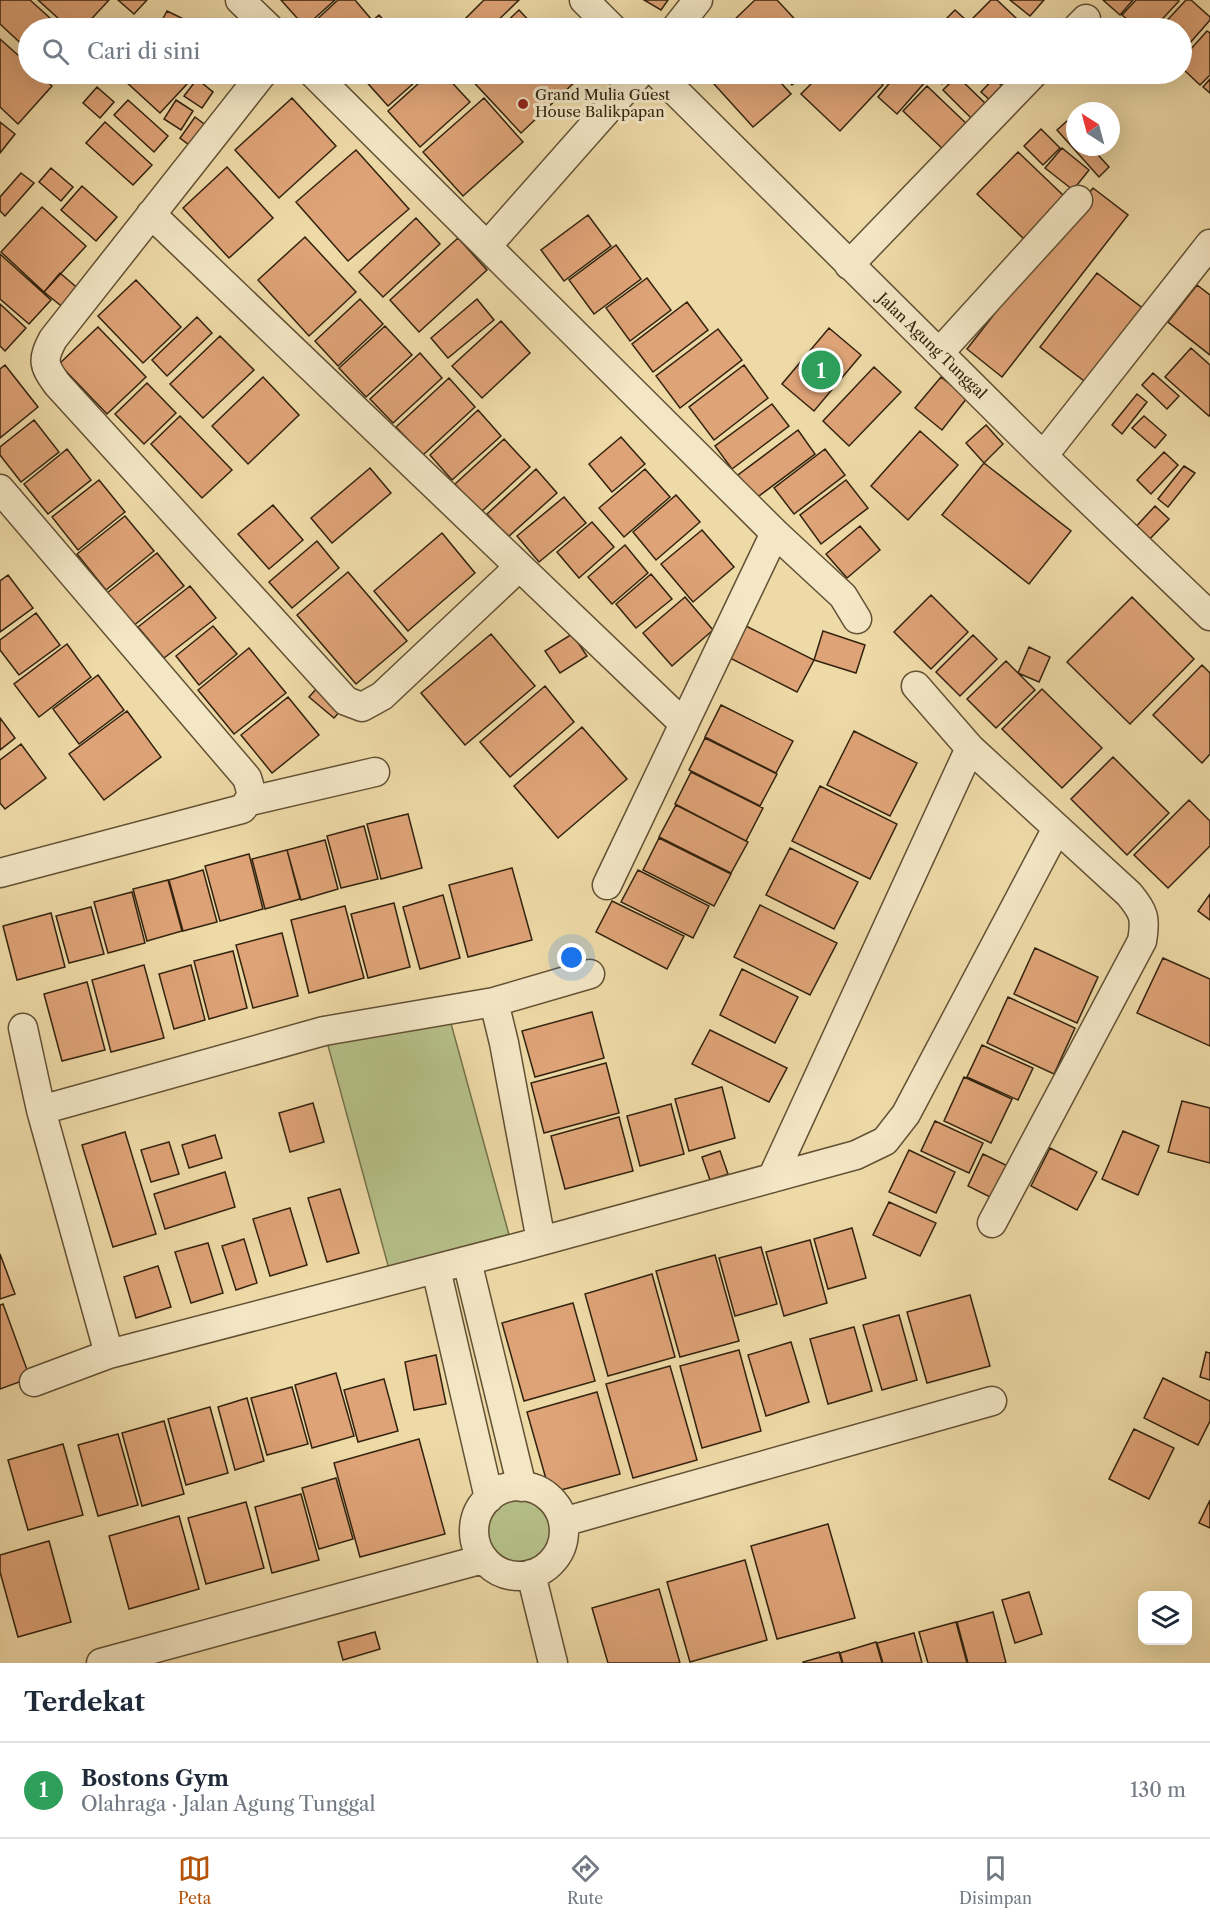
<!DOCTYPE html>
<html lang="id">
<head>
<meta charset="utf-8">
<style>
  :root { --surface:#fff; --page:#f2f2f3; --text:#1f2937; --muted:#747a83; --line:#e0e1e3; --accent:#b45309 }
  body { margin:0; font-family:"Libre Caslon Text",serif; background:var(--page); color:var(--text) }
  .controls { position:absolute; right:18px; bottom:18px; display:grid; overflow:hidden; border-radius:12px; box-shadow:0 6px 24px #0002 }
  .controls button { width:54px; height:54px; display:grid; place-items:center; padding:0; border:0; border-bottom:2px solid var(--line); background:var(--surface); color:var(--text); font:30px sans-serif }
  .compass { position:absolute; left:1066px; top:102px; width:54px; height:54px; border-radius:50%; background:var(--surface); box-shadow:0 6px 24px #0002; rotate:324deg }
  .you { position:absolute; left:572px; top:958px; width:21px; height:21px; margin:-15px; border:4px solid #fff; border-radius:50%; background:#1a73e8; box-shadow:0 0 0 9px #1a73e833 }
  .badge { display:grid; place-items:center; width:39px; height:39px; border-radius:50%; background:var(--accent); color:#fff; font-size:20px; font-weight:700 }
  .pin { position:absolute; translate:-50% -50%; border:3px solid #fff; box-shadow:0 2px 6px #0006 }
  .list { margin:0; padding:0; list-style:none }
  h2 { display:flex; justify-content:space-between; align-items:center; height:78px; margin:0; padding:0 24px; font-size:26px }
  h2 small { font-size:20px; font-weight:400; color:var(--muted) }
  .list li { display:grid; grid-template-columns:39px 1fr auto; gap:18px; align-items:center; box-sizing:border-box; height:96px; padding:0 24px; border-top:2px solid var(--line) }
  .list b { display:block; font-size:22px; white-space:nowrap }
  .list p { margin:0; font-size:20px; white-space:nowrap; color:var(--muted) }
  .list em { font-size:20px; font-style:normal; color:var(--muted) }
  .icon { flex:none; width:33px; height:33px; fill:none; stroke:currentColor; stroke-width:2; stroke-linecap:round; stroke-linejoin:round }
  .map { position:relative; flex:none; width:1210px; height:1663px; overflow:hidden }
  .search { position:absolute; background:var(--surface); box-shadow:0 6px 24px #0002; left:18px; right:18px; top:18px; height:66px; display:flex; align-items:center; gap:15px; box-sizing:border-box; padding:0 21px; border-radius:33px; color:var(--muted); font-size:22px }
  .sheet { height:174px; background:var(--surface) }
  nav { display:flex; justify-content:space-around; align-items:center; box-sizing:border-box; height:84px; border-top:2px solid var(--line); background:var(--surface); font-size:16px; color:var(--muted) }
  nav a { display:grid; justify-items:center; gap:3px }
  nav .on { color:var(--accent) }
  .map>svg:first-child { display:block }
</style>
</head>
<body>
<div class="map">
<svg width="1210" height="1663" viewBox="0 0 1210 1663">
  <rect width="100%" height="100%" fill="#eedaa7"/>
  <filter id="stains"><feTurbulence type="fractalNoise" baseFrequency=".00333" numOctaves="4"/><feColorMatrix values="0 0 0 0 .2 0 0 0 0 .09 0 0 0 0 .02 0 0 0 .5 -.17"/></filter>
  <radialGradient id="worn" r=".72"><stop offset=".6" stop-color="#630" stop-opacity="0"/><stop offset="1" stop-color="#630" stop-opacity=".3"/></radialGradient>
  <path fill="#b6c089" stroke="#74724c" stroke-width="1.5" d="M444,998L511,1242L392,1280L324,1031Z
    M479 1532a40 40 0 1 1 80 0a40 40 0 1 1-80 0Z"/>
  <path fill="#dea377" stroke="#33230e" stroke-width="1.5" d="M0,0H30L61,28H28V50L0,24Z
    M38,0H109L83,28H69Z
    M118,0H147L134,14Z
    M281,0H335L305,27Z
    M338,0H355L371,19L360,28H316L312,24Z
    M484,0H519L490,28H467L461,23Z
    M644,0H668L661,10Z
    M755,0H777L803,28H740L733,21Z
    M991,0H997L1016,18L1006,28H963Z
    M1010,0H1044L1030,16Z
    M1103,0H1133L1120,15Z
    M1136,0H1178L1179,1L1154,28H1138L1122,15Z
    M1186,0H1191L1210,17V20L1182,52V28H1160Z
    M519,10L536,28H500Z
    M955,10L966,20L957,28H949L943,22Z
    M167,11L202,28H158Z
    M379,15L391,28H364Z
    M121,21L132,28H115Z
    M867,21L877,28H861Z
    M1207,31L1210,33V75L1200,85L1182,68V59Z
    M0,39L28,64V74H39L52,86L18,124L0,107Z
    M90,74H106L102,81Z
    M130,74H176L187,84L160,113L124,80Z
    M368,74H424L388,106L363,78Z
    M429,74H444L470,102L420,147L388,111Z
    M466,74H578L581,76L521,133Z
    M705,74H773L791,94L753,127Z
    M782,74H804L792,85Z
    M821,74H870L883,85L840,131L801,94Z
    M897,74H917L926,81L897,114L878,97Z
    M934,74H954L942,84Z
    M974,74H990L983,81Z
    M957,76L986,104L972,119L943,90Z
    M994,78L1005,89L993,103L981,92Z
    M197,79L213,92L202,108L184,96Z
    M1210,79V93L1203,87Z
    M927,86L970,127L946,152L903,111Z
    M97,87L114,102L100,118L83,103Z
    M292,98L336,146L279,198L235,150Z
    M484,98L523,142L463,196L423,152Z
    M128,100L168,136L154,152L114,115Z
    M176,100L193,111L181,130L164,119Z
    M195,117L208,127L193,148L180,138Z
    M1067,121L1075,129V147H1091L1109,167L1099,177L1057,130Z
    M0,122L15,134L0,153Z
    M105,122L152,165L133,185L86,143Z
    M1041,129L1060,148L1043,165L1024,146Z
    M1062,148L1089,170L1073,190L1045,168Z
    M356,150L409,209L348,261L296,202Z
    M1018,152L1064,196L1024,239L977,194Z
    M227,167L273,218L229,258L183,208Z
    M51,168L73,187L61,201L39,182Z
    M21,173L34,183L5,216L0,211V197Z
    M82,186L117,217L96,241L61,210Z
    M1093,188L1128,215L1002,377L967,349Z
    M42,207L86,246L44,292L1,252Z
    M588,215L611,246L564,281L541,250Z
    M416,218L440,244L383,297L359,272Z
    M305,237L356,292L309,336L258,280Z
    M458,238L487,270L419,332L390,300Z
    M616,245L641,279L594,314L569,280Z
    M0,254L51,300L29,324L0,299Z
    M60,273L81,291L65,309L44,292Z
    M1097,273L1145,310L1088,384L1040,347Z
    M647,278L671,310L630,341L606,308Z
    M136,280L181,327L143,363L98,316Z
    M1197,285L1210,295V355L1168,322Z
    M360,299L383,324L338,366L315,341Z
    M477,299L494,320L448,358L431,338Z
    M687,302L708,330L653,372L632,344Z
    M0,304L26,328L5,351L0,346Z
    M197,317L212,333L167,376L152,360Z
    M501,321L530,353L482,398L452,366Z
    M385,326L412,355L366,397L339,368Z
    M98,327L146,377L107,414L59,364Z
    M829,328L861,355L814,411L782,384Z
    M718,329L742,360L680,408L656,376Z
    M220,336L254,370L203,418L170,384Z
    M1191,348L1210,365V414L1209,416L1165,377Z
    M420,353L442,378L393,423L370,399Z
    M5,365L38,407L0,438V369Z
    M744,365L768,398L714,440L689,407Z
    M874,367L901,392L849,446L823,421Z
    M1153,373L1179,396L1167,409L1142,385Z
    M263,377L299,415L248,464L212,426Z
    M941,377L967,398L942,430L915,408Z
    M449,378L475,407L423,455L396,427Z
    M147,383L176,413L144,444L115,414Z
    M1137,394L1147,402L1122,434L1112,425Z
    M772,404L789,426L732,469L715,446Z
    M478,410L501,436L452,480L430,455Z
    M180,416L232,470L202,498L151,444Z
    M1144,416L1166,435L1155,448L1132,428Z
    M34,420L59,452L21,482L0,455V447Z
    M986,425L1003,444L984,463L966,443Z
    M798,430L815,454L755,499L738,475Z
    M920,431L958,465L908,520L871,486Z
    M621,437L645,464L612,492L589,464Z
    M504,439L530,467L480,513L455,484Z
    M67,449L91,480L48,514L24,484Z
    M825,449L845,475L794,514L774,488Z
    M1164,452L1178,465L1151,494L1137,480Z
    M984,463L1071,531L1029,584L942,515Z
    M1184,466L1195,473L1168,507L1158,499Z
    M370,468L391,493L332,543L311,518Z
    M536,469L557,493L508,537L487,514Z
    M645,469L670,497L624,537L599,508Z
    M99,480L125,512L78,550L52,517Z
    M846,480L868,508L821,544L800,515Z
    M676,495L700,522L656,560L633,532Z
    M564,497L586,523L539,562L517,536Z
    M273,505L303,540L269,569L238,534Z
    M1155,506L1169,519L1146,543L1132,531Z
    M125,516L154,551L106,590L77,554Z
    M592,522L614,547L579,578L557,552Z
    M860,526L880,550L847,578L826,554Z
    M702,530L734,567L693,602L661,564Z
    M442,533L475,573L408,631L374,591Z
    M317,541L339,568L292,608L269,582Z
    M625,545L648,573L612,604L588,577Z
    M157,553L184,586L133,626L107,593Z
    M348,572L407,641L356,684L297,615Z
    M651,574L672,599L636,628L616,604Z
    M8,575L33,608L0,632V581Z
    M190,586L216,618L164,658L138,627Z
    M931,595L968,632L931,669L894,632Z
    M685,597L713,630L672,666L643,633Z
    M1132,597L1194,659L1130,724L1067,662Z
    M36,613L60,645L19,675L0,650V640Z
    M742,624L814,660L797,692L726,656Z
    M213,626L237,654L199,685L176,656Z
    M823,631L865,645L856,673L814,660Z
    M491,634L535,686L465,745L421,693Z
    M572,634L587,656L560,673L545,651Z
    M973,635L997,659L960,696L936,672Z
    M67,644L91,677L39,717L14,684Z
    M1029,647L1050,657L1039,682L1018,673Z
    M249,648L286,693L234,734L198,690Z
    M1006,661L1035,690L996,728L967,699Z
    M1202,665L1210,673V754L1202,763L1153,715Z
    M98,675L124,710L79,744L53,709Z
    M545,686L574,722L510,777L480,742Z
    M318,687L343,708L334,718L309,697Z
    M1042,689L1102,748L1062,788L1002,729Z
    M288,697L319,735L272,773L241,735Z
    M721,705L793,741L776,773L705,737Z
    M127,711L161,757L104,800L69,754Z
    M0,718L15,738L0,750Z
    M582,727L627,779L558,838L514,786Z
    M854,731L917,763L890,816L827,785Z
    M705,738L777,774L760,806L689,770Z
    M21,744L46,778L5,809L0,803V760Z
    M1113,757L1169,813L1127,855L1071,799Z
    M691,772L763,808L746,841L675,804Z
    M820,786L897,824L870,879L792,841Z
    M1189,800L1210,821V846L1168,888L1134,855Z
    M676,805L748,842L731,873L659,837Z
    M408,814L422,868L381,879L367,824Z
    M364,826L378,879L341,888L327,836Z
    M659,838L731,874L714,906L643,870Z
    M325,840L338,889L301,900L287,850Z
    M790,848L858,882L834,929L766,895Z
    M287,850L300,899L265,909L252,859Z
    M249,854L263,909L220,921L205,866Z
    M512,868L532,940L468,957L449,885Z
    M203,870L217,922L183,931L169,880Z
    M638,870L709,906L693,938L621,902Z
    M168,880L182,931L147,941L133,889Z
    M132,892L145,943L108,953L94,902Z
    M1210,894V920L1198,911Z
    M443,895L460,958L420,969L403,907Z
    M612,901L684,936L667,969L596,932Z
    M394,903L410,967L368,978L351,914Z
    M760,905L837,943L810,995L734,957Z
    M345,906L364,978L309,993L291,920Z
    M91,907L104,954L69,963L56,916Z
    M51,913L65,967L17,980L3,926Z
    M282,933L298,996L253,1008L236,945Z
    M1035,948L1098,977L1077,1023L1014,994Z
    M233,951L247,1008L209,1019L194,961Z
    M1163,958L1210,979V1046L1137,1013Z
    M144,965L164,1038L111,1052L92,980Z
    M191,965L205,1020L174,1029L159,974Z
    M742,969L798,997L775,1043L720,1015Z
    M87,982L105,1050L62,1061L44,994Z
    M1008,997L1075,1028L1054,1074L987,1043Z
    M592,1012L604,1058L535,1077L522,1031Z
    M710,1030L787,1068L769,1102L692,1064Z
    M982,1045L1033,1068L1018,1100L967,1077Z
    M606,1063L619,1113L544,1133L531,1083Z
    M964,1077L1012,1099L991,1143L944,1121Z
    M722,1087L735,1138L689,1151L675,1099Z
    M1182,1101L1210,1108V1163L1168,1152Z
    M313,1103L324,1142L290,1152L279,1113Z
    M671,1104L684,1154L640,1166L627,1116Z
    M619,1117L633,1171L565,1189L551,1136Z
    M935,1121L983,1143L969,1173L921,1151Z
    M1123,1131L1159,1146L1138,1195L1102,1179Z
    M125,1132L156,1234L113,1247L82,1145Z
    M215,1135L222,1158L189,1168L182,1145Z
    M169,1142L179,1174L151,1182L141,1150Z
    M1050,1148L1097,1172L1077,1210L1031,1186Z
    M909,1150L955,1172L936,1213L889,1192Z
    M720,1151L728,1174L710,1180L702,1157Z
    M983,1154L1016,1170L1000,1202L968,1186Z
    M225,1172L235,1207L165,1229L154,1194Z
    M340,1189L359,1253L327,1262L308,1198Z
    M889,1202L936,1223L920,1256L873,1235Z
    M290,1208L307,1265L270,1276L253,1219Z
    M852,1228L866,1278L828,1289L814,1239Z
    M244,1239L257,1283L236,1290L222,1246Z
    M810,1240L827,1303L784,1316L766,1252Z
    M208,1243L223,1293L191,1303L175,1252Z
    M761,1247L777,1304L735,1316L719,1258Z
    M0,1254L15,1294L0,1299Z
    M715,1255L739,1341L680,1357L656,1271Z
    M158,1266L171,1307L136,1318L124,1277Z
    M652,1274L675,1357L608,1376L585,1294Z
    M970,1295L990,1366L927,1383L907,1312Z
    M573,1303L595,1381L524,1401L502,1323Z
    M3,1304L30,1378L0,1389V1305Z
    M899,1315L917,1380L882,1390L863,1325Z
    M854,1327L872,1391L828,1404L810,1339Z
    M791,1342L809,1402L766,1416L748,1355Z
    M739,1350L761,1431L702,1448L680,1366Z
    M1206,1352L1210,1353V1380L1200,1377Z
    M436,1355L446,1404L414,1410L405,1362Z
    M670,1366L697,1460L633,1478L606,1384Z
    M336,1373L354,1436L312,1448L295,1385Z
    M1163,1378L1210,1401V1421L1198,1445L1144,1418Z
    M384,1379L398,1431L358,1442L344,1390Z
    M292,1387L308,1444L267,1455L251,1398Z
    M597,1392L620,1474L550,1493L527,1412Z
    M247,1398L264,1461L235,1470L218,1407Z
    M210,1407L228,1473L186,1485L168,1419Z
    M164,1421L184,1494L142,1506L122,1433Z
    M1134,1429L1174,1448L1149,1499L1109,1479Z
    M118,1434L138,1505L98,1516L78,1445Z
    M419,1439L445,1534L360,1557L334,1463Z
    M63,1444L83,1515L28,1530L8,1460Z
    M336,1478L353,1539L319,1549L302,1488Z
    M301,1494L319,1560L272,1573L255,1507Z
    M1210,1500V1528L1199,1523Z
    M246,1502L264,1568L206,1584L188,1518Z
    M179,1516L199,1589L129,1609L109,1536Z
    M828,1524L855,1618L777,1639L751,1546Z
    M49,1541L71,1622L18,1637L0,1572V1555Z
    M745,1560L767,1640L690,1662L667,1582Z
    M659,1589L680,1663H608L592,1608Z
    M1029,1592L1042,1634L1015,1643L1002,1600Z
    M993,1612L1006,1663H968L957,1622Z
    M956,1622L967,1663H928L919,1632Z
    M375,1632L380,1649L343,1660L338,1642Z
    M914,1633L922,1663H883L877,1643Z
    M876,1642L882,1663H843L840,1653Z
    M839,1652L842,1663H803V1662Z"/>
  <g fill="none" stroke-linecap="round" stroke-linejoin="round">
    <g stroke="#625134" stroke-width="31">
      <path id="street" d="M240,0L269,28
        M584,0L612,28
        M676,28L698,0
        M1077,28L1086,19
        M262,74L53,339C42,360 43,365 57,384L346,701L362,707L382,696L519,567
        M314,74L775,533L843,596L857,619
        M658,74L1043,456L1210,616
        M151,214L684,724
        M487,246L639,74
        M849,265L1033,74
        M939,353L1078,200
        M1043,456L1210,244
        M0,489L247,778C252,793 253,797 242,809L0,873
        M916,686L970,748L1129,894C1144,912 1146,918 1142,941L992,1223
        M250,801L375,772
        M607,885L775,533
        M494,1002L504,1043L541,1241
        M23,1028L41,1110L109,1354
        M41,1110L324,1031L494,1002L590,974
        M772,1178L970,748
        M467,1261L522,1487
        M436,1269L489,1498
        M34,1382L109,1354L523,1246L856,1155L885,1141L906,1114L1057,828
        M474 1531a45 45 0 1 1 90 0a45 45 0 1 1-90 0Z
        M563,1522L992,1401
        M531,1574L553,1663
        M101,1663L483,1559"/>
    </g>
    <use href="#street" stroke="#f4e7c6" stroke-width="28"/>
  </g>
  <circle fill="#8f2418" stroke="#f4e7c6" stroke-width="2" cx="523" cy="104" r="6"/>
  <g text-anchor="middle" stroke-width="6" stroke-linejoin="round" paint-order="stroke">
    <g font-size="15" fill="#33230e" stroke="#f4e7c6" text-anchor="start">
      <text x="535" y="100">Grand Mulia Guest<tspan x="535" dy="17">House Balikpapan</tspan></text>
    </g>
    <g font-size="15" fill="#33230e" stroke="#f4e7c6">
      <text transform="translate(932 346) rotate(44)" y="5">Jalan Agung Tunggal</text>
    </g>
  </g>
  <rect width="100%" height="100%" filter="url(#stains)"/>
  <rect width="100%" height="100%" fill="url(#worn)"/>
</svg>
<div class="controls">
<button><svg class="icon" aria-label="layers" viewBox="0 0 24 24"><path d="M12 4l9 5-9 5-9-5zM3 14l9 5 9-5"/></svg></button>
</div>
<svg class="compass" viewBox="-18 -18 36 36"><path d="M0-13l5 13h-10z" fill="#e53935"/><path d="M0 13l5-13h-10z" fill="#747a83"/></svg>
<div class="you"></div>
<div class="pin badge" style="left:821px;top:370px;background:#2e9e5b">1</div>
<div class="search"><svg class="icon" aria-label="search" viewBox="0 0 24 24"><circle cx="10" cy="10" r="6"/><path d="M15 15l6 6"/></svg>Cari di sini</div>
</div>
<section class="sheet">
<h2>Terdekat<small></small></h2>
<ul class="list">
<li><span class="badge" style="background:#2e9e5b">1</span><div><b>Bostons Gym</b><p>Olahraga · Jalan Agung Tunggal</p></div><em>130 m</em></li>
</ul>
</section>
<nav>
<a class="on"><svg class="icon" aria-label="map" viewBox="0 0 24 24"><path d="M3 6l6-2 6 2 6-2v14l-6 2-6-2-6 2zM9 4v14M15 6v14"/></svg>Peta</a>
<a><svg class="icon" aria-label="directions" viewBox="0 0 24 24"><path d="M12 3l9 9-9 9-9-9zM9 14v-3h6M13 9l2 2-2 2"/></svg>Rute</a>
<a><svg class="icon" aria-label="saved" viewBox="0 0 24 24"><path d="M7 4h10v16l-5-4-5 4z"/></svg>Disimpan</a>
</nav>
</body>
</html>
